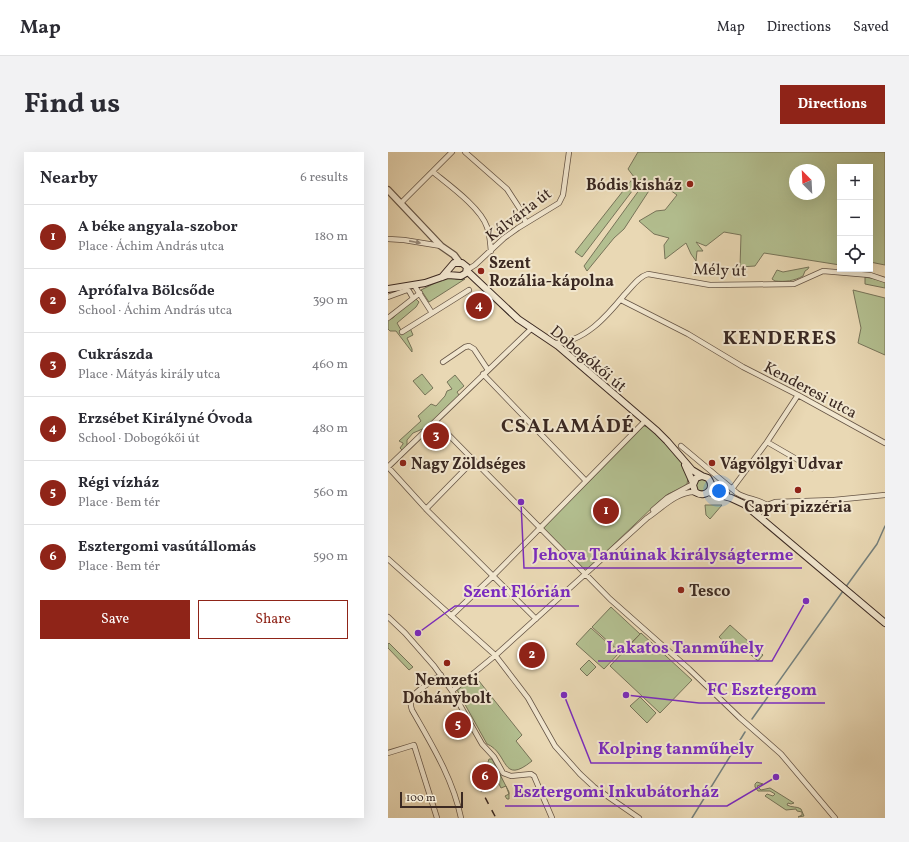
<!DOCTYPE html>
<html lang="en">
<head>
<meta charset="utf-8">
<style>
  :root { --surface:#fff; --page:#f2f2f3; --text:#2b2b33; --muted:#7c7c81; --line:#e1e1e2; --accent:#8f2418 }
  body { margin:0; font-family:Vollkorn,serif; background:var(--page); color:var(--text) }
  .controls { position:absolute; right:12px; top:12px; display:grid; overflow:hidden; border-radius:0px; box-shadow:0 4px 16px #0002 }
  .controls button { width:36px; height:36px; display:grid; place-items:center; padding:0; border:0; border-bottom:1px solid var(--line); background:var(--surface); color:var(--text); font:20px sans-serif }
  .compass { position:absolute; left:401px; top:12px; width:36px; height:36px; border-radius:50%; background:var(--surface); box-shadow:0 4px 16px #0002; rotate:336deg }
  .scale { position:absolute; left:12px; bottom:10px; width:63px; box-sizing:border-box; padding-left:4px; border:2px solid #3b2922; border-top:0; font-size:11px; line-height:14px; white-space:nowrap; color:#3b2922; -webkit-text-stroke:3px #f1e6ce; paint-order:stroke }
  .you { position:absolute; left:331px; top:339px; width:14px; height:14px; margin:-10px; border:3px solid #fff; border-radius:50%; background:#1a73e8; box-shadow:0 0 0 6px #1a73e833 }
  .badge { display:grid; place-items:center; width:26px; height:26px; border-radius:50%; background:var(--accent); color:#fff; font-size:13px; font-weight:700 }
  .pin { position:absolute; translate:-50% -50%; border:2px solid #fff; box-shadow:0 1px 4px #0006 }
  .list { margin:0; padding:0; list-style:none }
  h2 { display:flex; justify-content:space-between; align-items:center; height:52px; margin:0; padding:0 16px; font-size:17px }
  h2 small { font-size:13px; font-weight:400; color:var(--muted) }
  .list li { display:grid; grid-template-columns:26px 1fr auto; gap:12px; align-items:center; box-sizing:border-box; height:64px; padding:0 16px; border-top:1px solid var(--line) }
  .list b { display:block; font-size:15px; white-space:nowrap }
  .list p { margin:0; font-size:13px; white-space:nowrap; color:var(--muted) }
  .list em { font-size:13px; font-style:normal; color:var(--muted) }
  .actions { display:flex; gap:8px; padding:12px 16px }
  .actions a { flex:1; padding:9px 0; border:1px solid var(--accent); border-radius:0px; text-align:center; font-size:14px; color:var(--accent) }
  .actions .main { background:var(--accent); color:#fff }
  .icon { flex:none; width:22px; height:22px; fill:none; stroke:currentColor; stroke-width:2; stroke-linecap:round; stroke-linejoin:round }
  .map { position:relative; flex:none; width:497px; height:666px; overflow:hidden; border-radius:0px }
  header { display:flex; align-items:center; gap:24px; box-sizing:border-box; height:56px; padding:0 20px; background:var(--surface); border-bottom:1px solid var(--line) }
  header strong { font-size:19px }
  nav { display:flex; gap:22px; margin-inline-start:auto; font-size:14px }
  .intro { display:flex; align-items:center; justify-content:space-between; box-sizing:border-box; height:96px; padding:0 24px }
  h1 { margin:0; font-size:28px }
  .button { padding:10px 18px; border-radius:0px; background:var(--accent); color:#fff; font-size:14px; font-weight:700 }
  main { display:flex; gap:24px; padding:0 24px }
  aside { flex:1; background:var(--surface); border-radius:0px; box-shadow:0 4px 16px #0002 }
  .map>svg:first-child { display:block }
</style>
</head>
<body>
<header>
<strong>Map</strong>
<nav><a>Map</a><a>Directions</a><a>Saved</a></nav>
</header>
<div class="intro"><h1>Find us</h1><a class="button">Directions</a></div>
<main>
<aside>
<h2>Nearby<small>6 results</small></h2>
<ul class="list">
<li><span class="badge">1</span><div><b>A béke angyala-szobor</b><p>Place · Áchim András utca</p></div><em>180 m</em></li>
<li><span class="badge">2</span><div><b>Aprófalva Bölcsőde</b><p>School · Áchim András utca</p></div><em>390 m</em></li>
<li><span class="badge">3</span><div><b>Cukrászda</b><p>Place · Mátyás király utca</p></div><em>460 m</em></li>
<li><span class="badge">4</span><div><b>Erzsébet Királyné Óvoda</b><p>School · Dobogókői út</p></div><em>480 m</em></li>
<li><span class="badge">5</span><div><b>Régi vízház</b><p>Place · Bem tér</p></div><em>560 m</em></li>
<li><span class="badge">6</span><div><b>Esztergomi vasútállomás</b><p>Place · Bem tér</p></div><em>590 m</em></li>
</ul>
<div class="actions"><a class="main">Save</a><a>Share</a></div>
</aside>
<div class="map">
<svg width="497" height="666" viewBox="0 0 497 666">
  <rect width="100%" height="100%" fill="#e9d8b4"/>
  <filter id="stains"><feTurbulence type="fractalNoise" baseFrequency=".005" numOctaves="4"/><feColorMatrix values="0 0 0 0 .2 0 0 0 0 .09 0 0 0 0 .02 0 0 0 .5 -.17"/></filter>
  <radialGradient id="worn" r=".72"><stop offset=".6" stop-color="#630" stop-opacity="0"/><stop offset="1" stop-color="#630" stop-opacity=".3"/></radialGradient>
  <path fill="#b3bf90" stroke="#777459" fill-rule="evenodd" d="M250,0H497V113L482,110V15H452V113L376,101L367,114L352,115L353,83L336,80L318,94L308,90L315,99H309L308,109L303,102L298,91L277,107L276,93L281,86L266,82L251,69L268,59L277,58L289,43L268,28L236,77L226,86L199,119L196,114L257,30L254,26L194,105L187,100L246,25L240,17ZM407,18H431V42H407Z
    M421,115L420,117L417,119L415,124C406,129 397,130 387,129L384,127L389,118L395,120Z
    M61,124L68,127H77L41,150L33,138Z
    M477,125L497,129V136L477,132Z
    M465,138L497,146V203L470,191L473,176Z
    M28,147L31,150L28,155L9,171L13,178L22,176L25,183L19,186L24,197V200L8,179H2L0,177V168L5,166L15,156Z
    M34,222L45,236L37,243L25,229Z
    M67,223L76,234L69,240L71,243L70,246L37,276L25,281L19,288V294L14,298L12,296L15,292V291L11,289L33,269L30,264L43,252L48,254L57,244L59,239L64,237L59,230Z
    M256,274L260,275L275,289L295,312L300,326L299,332L294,336L280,342L268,352L201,416H195L154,377Z
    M315,326L321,330L319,339L309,340L307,331Z
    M317,353H334L322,367L318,363Z
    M223,455L252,482L233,501L204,475Z
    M342,473L361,490L350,502L331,485Z
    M203,476L231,501L216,517L188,492Z
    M253,481L304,528L272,561L222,514Z
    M1,491L25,515L21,518L0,496V492Z
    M362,491L375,503L370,509L356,497Z
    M201,508L208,515L199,524L192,517Z
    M87,524L134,583L128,589L144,609C113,634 121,601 99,592L69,538Z
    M252,545L268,561L259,571L242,554Z
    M101,607H104L121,640V647H119L117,644L121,642L118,634L113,636L100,610Z
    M369,630L375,632L369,634L373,638L382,636L406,651L403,652L400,651L399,653C404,656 409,654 413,657L416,664L410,665L414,663V660L409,659L408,657L398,658L377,644L379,642L385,644L387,642L382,639H370L367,635V632Z"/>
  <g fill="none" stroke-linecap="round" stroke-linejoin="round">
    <path stroke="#747f7b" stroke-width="1.5" d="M89,132L122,164L138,176
      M457,436L489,392L497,374
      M364,567L455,439
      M304,666L357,580"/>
    <g stroke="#665546" stroke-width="6">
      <path id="minor" d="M77,0L119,37L132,57L138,71
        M45,20C61,33 93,56 99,75C102,82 102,91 103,99
        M13,51L64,0
        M0,87L16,88L53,94
        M79,118L87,113L116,86L130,76L171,51L175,43L181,0
        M26,133L44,161
        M0,145L19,138L21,139L25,146
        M233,148L300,182L355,215L410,243L497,291
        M0,166L32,141
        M14,180L81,138
        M166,191C196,191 219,164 237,142C244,135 250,125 260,122L322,133L406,132L435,119L482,123L497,128
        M55,210L77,195L81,194L86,197L100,218
        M95,222L198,329
        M48,270L222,447L301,517L352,566L393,602L447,666
        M379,290L424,316
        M293,294L349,341C358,347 370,347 379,353
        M0,315L40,359L148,467
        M0,315L144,176
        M344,337L379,290L410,243
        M38,357L86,308
        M265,358L279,346L305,332
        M370,363L379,353L387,350L446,348L497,343
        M0,407L107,503L140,546L167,594L192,622L206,635L251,666
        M63,464L105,424L257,269
        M0,465L17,481L46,514L64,539L94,592L106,605L115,621L123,624L143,622L146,624L164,666
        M53,523C46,528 25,540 23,548C22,552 23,555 24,558C44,593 65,627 73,666
        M64,539L109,502L259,366C274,356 289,339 308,340
        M0,601L26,593L49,666"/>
    </g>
    <g stroke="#665546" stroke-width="8">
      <path id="tertiary" d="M0,38L53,94L66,103L72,111"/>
    </g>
    <g stroke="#3b2922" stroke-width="8">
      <path id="secondary" d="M79,119L130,167L170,194L269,279L279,289L304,318L314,324L320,326C328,336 318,347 307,340L305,333L308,326L314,324
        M0,137L37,131L60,123L73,124L78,121L79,115L74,111H66L54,125
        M297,313L305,331
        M323,332L338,342
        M320,340L343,346L356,352L497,471"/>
    </g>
    <use href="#minor" stroke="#f1e6ce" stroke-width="4.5"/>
    <use href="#tertiary" stroke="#f1e6ce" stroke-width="5.5"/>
    <use href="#secondary" stroke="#f1e6ce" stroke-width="6"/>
    <path stroke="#3b2922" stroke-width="1.5" stroke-dasharray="7 7" stroke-linecap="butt" d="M84,621L108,666"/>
  </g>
  <defs><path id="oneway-solid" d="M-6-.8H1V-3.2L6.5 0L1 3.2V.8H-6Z"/></defs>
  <use fill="#968878" href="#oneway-solid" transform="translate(27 90) rotate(11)"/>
  <g fill="#8f2418" stroke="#f1e6ce" stroke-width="1.5">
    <circle cx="302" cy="32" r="4"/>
    <circle cx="93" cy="119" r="4"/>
    <circle cx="15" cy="311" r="4"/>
    <circle cx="324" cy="311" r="4"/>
    <circle cx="410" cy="338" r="4"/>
    <circle cx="293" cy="438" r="4"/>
    <circle cx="59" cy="511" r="4"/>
  </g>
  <g text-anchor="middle" stroke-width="4" stroke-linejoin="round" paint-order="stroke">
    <g font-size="16" font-weight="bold" fill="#3b2922" stroke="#f1e6ce" text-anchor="start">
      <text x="294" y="38" text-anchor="end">Bódis kisház</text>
      <text x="101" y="116">Szent<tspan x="101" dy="18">Rozália-kápolna</tspan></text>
      <text x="23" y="317">Nagy Zöldséges</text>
      <text x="332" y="317">Vágvölgyi Udvar</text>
      <text x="410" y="360" text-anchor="middle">Capri pizzéria</text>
      <text x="301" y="444">Tesco</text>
      <text x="59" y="533" text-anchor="middle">Nemzeti<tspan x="59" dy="18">Dohánybolt</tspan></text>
    </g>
    <g font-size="16" fill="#3b2922" stroke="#f1e6ce">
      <text transform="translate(130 62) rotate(-37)" y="6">Kálvária út</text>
      <text transform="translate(332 117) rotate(2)" y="6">Mély út</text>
      <text transform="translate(201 206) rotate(40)" y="6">Dobogókői út</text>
      <text transform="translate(423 237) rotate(28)" y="6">Kenderesi utca</text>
    </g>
    <g font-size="20" font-weight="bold" letter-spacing="1" fill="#3b2922" stroke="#f1e6ce">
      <text x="392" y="192">KENDERES</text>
      <text x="180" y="280">CSALAMÁDÉ</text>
    </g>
  </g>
  <path fill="none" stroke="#7b2cbf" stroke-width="1.5" d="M133 350L136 416H414M30 481L67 454H191M418 449L384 509H210M238 543L311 551H437M176 543L203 611H374M388 625L339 654H117"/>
  <g fill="#7b2cbf" stroke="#f1e6ce" stroke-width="1.5">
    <circle cx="133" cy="350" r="4"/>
    <circle cx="30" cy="481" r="4"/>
    <circle cx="418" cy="449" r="4"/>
    <circle cx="238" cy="543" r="4"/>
    <circle cx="176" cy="543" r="4"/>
    <circle cx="388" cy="625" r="4"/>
  </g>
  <g font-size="17" text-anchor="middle" font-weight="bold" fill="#7b2cbf" stroke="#f1e6ce" stroke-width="4" stroke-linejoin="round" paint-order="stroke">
    <text x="275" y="408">Jehova Tanúinak királyságterme</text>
    <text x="129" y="445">Szent Flórián</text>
    <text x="297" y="501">Lakatos Tanműhely</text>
    <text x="374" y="543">FC Esztergom</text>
    <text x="288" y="602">Kolping tanműhely</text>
    <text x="228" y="645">Esztergomi Inkubátorház</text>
  </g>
  <rect width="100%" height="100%" filter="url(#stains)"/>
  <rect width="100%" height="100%" fill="url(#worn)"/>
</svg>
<div class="controls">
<button>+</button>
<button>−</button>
<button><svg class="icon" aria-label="locate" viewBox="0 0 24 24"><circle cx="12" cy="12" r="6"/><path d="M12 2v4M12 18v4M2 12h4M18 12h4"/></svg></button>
</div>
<svg class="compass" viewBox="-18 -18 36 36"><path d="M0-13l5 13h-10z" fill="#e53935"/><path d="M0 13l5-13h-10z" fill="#7c7c81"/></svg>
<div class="scale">100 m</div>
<div class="you"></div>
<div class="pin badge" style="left:218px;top:359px">1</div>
<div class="pin badge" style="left:144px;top:503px">2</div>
<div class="pin badge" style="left:48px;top:284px">3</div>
<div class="pin badge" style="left:91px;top:154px">4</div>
<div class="pin badge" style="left:70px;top:573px">5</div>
<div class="pin badge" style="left:97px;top:625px">6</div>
</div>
</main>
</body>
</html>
